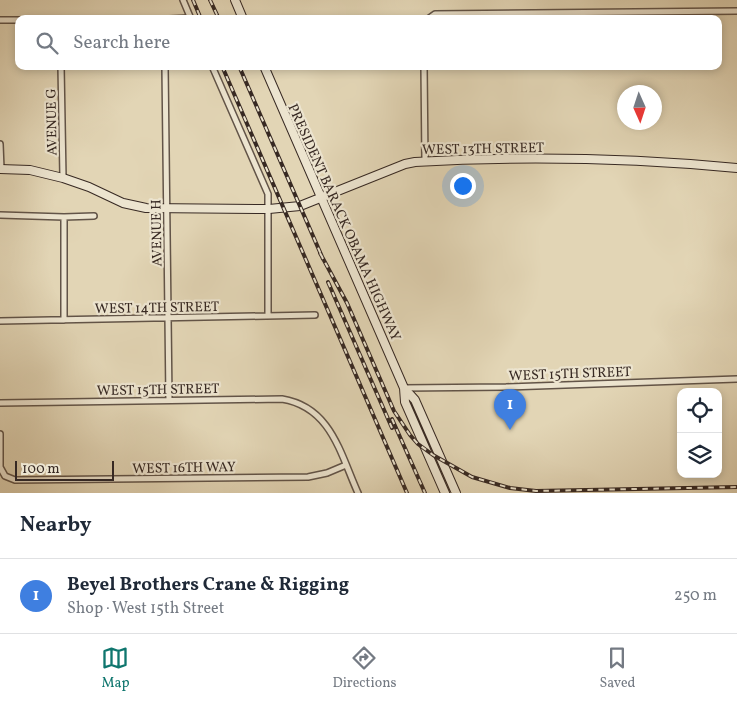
<!DOCTYPE html>
<html lang="en">
<head>
<meta charset="utf-8">
<style>
  :root { --surface:#fff; --page:#f2f2f3; --text:#1f2937; --muted:#747a83; --line:#e0e1e3; --accent:#0f766e }
  body { margin:0; font-family:Vollkorn,serif; background:var(--page); color:var(--text) }
  .controls { position:absolute; right:15px; bottom:15px; display:grid; overflow:hidden; border-radius:10px; box-shadow:0 2px 8px #0003 }
  .controls button { width:45px; height:45px; display:grid; place-items:center; padding:0; border:0; border-bottom:1px solid var(--line); background:var(--surface); color:var(--text); font:25px sans-serif }
  .compass { position:absolute; left:617px; top:85px; width:45px; height:45px; border-radius:50%; background:var(--surface); box-shadow:0 2px 8px #0003; rotate:177deg }
  .scale { position:absolute; left:15px; bottom:12px; width:99px; box-sizing:border-box; padding-left:5px; border:2px solid #372923; border-top:0; font-size:14px; line-height:18px; white-space:nowrap; color:#372923; -webkit-text-stroke:4px #ece4cf; paint-order:stroke }
  .you { position:absolute; left:462px; top:185px; width:18px; height:18px; margin:-12px; border:4px solid #fff; border-radius:50%; background:#1a73e8; box-shadow:0 0 0 8px #1a73e833 }
  .badge { display:grid; place-items:center; width:32px; height:32px; border-radius:50%; background:var(--accent); color:#fff; font-size:16px; font-weight:700 }
  .pin { position:absolute; translate:-50% -41px; filter:drop-shadow(0 1px 2px #0008) }
  .pin::after { content:''; position:absolute; top:26px; width:18px; height:15px; background:inherit; clip-path:polygon(0 0,100% 0,50% 100%) }
  .list { margin:0; padding:0; list-style:none }
  h2 { display:flex; justify-content:space-between; align-items:center; height:65px; margin:0; padding:0 20px; font-size:21px }
  h2 small { font-size:16px; font-weight:400; color:var(--muted) }
  .list li { display:grid; grid-template-columns:32px 1fr auto; gap:15px; align-items:center; box-sizing:border-box; height:75px; padding:0 20px; border-top:1px solid var(--line) }
  .list b { display:block; font-size:19px; white-space:nowrap }
  .list p { margin:0; font-size:16px; white-space:nowrap; color:var(--muted) }
  .list em { font-size:16px; font-style:normal; color:var(--muted) }
  .icon { flex:none; width:28px; height:28px; fill:none; stroke:currentColor; stroke-width:2; stroke-linecap:round; stroke-linejoin:round }
  .map { position:relative; flex:none; width:737px; height:493px; overflow:hidden }
  .search { position:absolute; background:var(--surface); box-shadow:0 2px 8px #0003; left:15px; right:15px; top:15px; height:55px; display:flex; align-items:center; gap:12px; box-sizing:border-box; padding:0 18px; border-radius:10px; color:var(--muted); font-size:19px }
  .sheet { height:140px; background:var(--surface) }
  nav { display:flex; justify-content:space-around; align-items:center; box-sizing:border-box; height:70px; border-top:1px solid var(--line); background:var(--surface); font-size:14px; color:var(--muted) }
  nav a { display:grid; justify-items:center; gap:2px }
  nav .on { color:var(--accent) }
  .map>svg:first-child { display:block }
</style>
</head>
<body>
<div class="map">
<svg width="737" height="493" viewBox="0 0 737 493">
  <rect width="100%" height="100%" fill="#e2d5b5"/>
  <filter id="stains"><feTurbulence type="fractalNoise" baseFrequency=".004" numOctaves="4"/><feColorMatrix values="0 0 0 0 .2 0 0 0 0 .09 0 0 0 0 .02 0 0 0 .5 -.17"/></filter>
  <radialGradient id="worn" r=".72"><stop offset=".6" stop-color="#630" stop-opacity="0"/><stop offset="1" stop-color="#630" stop-opacity=".3"/></radialGradient>
  <g fill="none" stroke-linecap="round" stroke-linejoin="round">
    <g stroke="#625448" stroke-width="8">
      <path id="street" d="M183,0L191,19
        M169,19L190,18
        M428,19L435,14L737,11
        M0,20H19
        M61,66L63,178
        M165,66L169,400
        M212,66L268,194V316
        M424,66L425,162
        M0,144L1,169
        M0,215L64,217L94,216
        M64,217V320
        M0,321L315,315
        M404,388L506,387L737,379
        M0,403L282,399C331,407 340,453 358,493
        M0,434V467L5,476L15,480L308,477L327,473L346,465"/>
    </g>
    <g stroke="#372923" stroke-width="10">
      <path id="secondary" d="M235,0L243,19
        M264,66L404,388L405,402L445,493
        M0,169L30,170L63,178L89,187L123,203L146,208L269,209L300,206L405,164L415,162C522,156 630,158 737,168
        M404,388L415,400L456,493"/>
    </g>
    <use href="#street" stroke="#ece4cf" stroke-width="5"/>
    <use href="#secondary" stroke="#ece4cf" stroke-width="8"/>
    <g stroke="#372923" stroke-width="4">
      <path id="rail" d="M193,0L201,19
        M210,0L219,19
        M222,66L407,493
        M239,66L323,259
        M320,253L347,303L394,411L410,435L418,444L433,455L472,477L510,488L536,491L737,487
        M328,282L392,428
        M392,419L425,493"/>
    </g>
    <use href="#rail" stroke="#ece4cf" stroke-width="2" stroke-dasharray="5.5" stroke-linecap="butt"/>
  </g>
  <g text-anchor="middle" stroke-width="4.5" stroke-linejoin="round" paint-order="stroke">
    <g font-size="14" fill="#372923" stroke="#ece4cf">
      <text transform="translate(51 122) rotate(-91)" y="5">AVENUE G</text>
      <text transform="translate(483 148) rotate(-1)" y="5">WEST 13TH STREET</text>
      <text transform="translate(345 222) rotate(66)" y="5">PRESIDENT BARACK OBAMA HIGHWAY</text>
      <text transform="translate(156 233) rotate(-91)" y="5">AVENUE H</text>
      <text transform="translate(157 307) rotate(-1)" y="5">WEST 14TH STREET</text>
      <text transform="translate(570 373) rotate(-2)" y="5">WEST 15TH STREET</text>
      <text transform="translate(158 389) rotate(-1)" y="5">WEST 15TH STREET</text>
      <text transform="translate(184 467) rotate(-1)" y="5">WEST 16TH WAY</text>
    </g>
  </g>
  <rect width="100%" height="100%" filter="url(#stains)"/>
  <rect width="100%" height="100%" fill="url(#worn)"/>
</svg>
<div class="controls">
<button><svg class="icon" aria-label="locate" viewBox="0 0 24 24"><circle cx="12" cy="12" r="6"/><path d="M12 2v4M12 18v4M2 12h4M18 12h4"/></svg></button>
<button><svg class="icon" aria-label="layers" viewBox="0 0 24 24"><path d="M12 4l9 5-9 5-9-5zM3 14l9 5 9-5"/></svg></button>
</div>
<svg class="compass" viewBox="-18 -18 36 36"><path d="M0-13l5 13h-10z" fill="#e53935"/><path d="M0 13l5-13h-10z" fill="#747a83"/></svg>
<div class="scale">100 m</div>
<div class="you"></div>
<div class="pin badge" style="left:510px;top:430px;background:#3f7fe0">1</div>
<div class="search"><svg class="icon" aria-label="search" viewBox="0 0 24 24"><circle cx="10" cy="10" r="6"/><path d="M15 15l6 6"/></svg>Search here</div>
</div>
<section class="sheet">
<h2>Nearby<small></small></h2>
<ul class="list">
<li><span class="badge" style="background:#3f7fe0">1</span><div><b>Beyel Brothers Crane &amp; Rigging</b><p>Shop · West 15th Street</p></div><em>250 m</em></li>
</ul>
</section>
<nav>
<a class="on"><svg class="icon" aria-label="map" viewBox="0 0 24 24"><path d="M3 6l6-2 6 2 6-2v14l-6 2-6-2-6 2zM9 4v14M15 6v14"/></svg>Map</a>
<a><svg class="icon" aria-label="directions" viewBox="0 0 24 24"><path d="M12 3l9 9-9 9-9-9zM9 14v-3h6M13 9l2 2-2 2"/></svg>Directions</a>
<a><svg class="icon" aria-label="saved" viewBox="0 0 24 24"><path d="M7 4h10v16l-5-4-5 4z"/></svg>Saved</a>
</nav>
</body>
</html>
